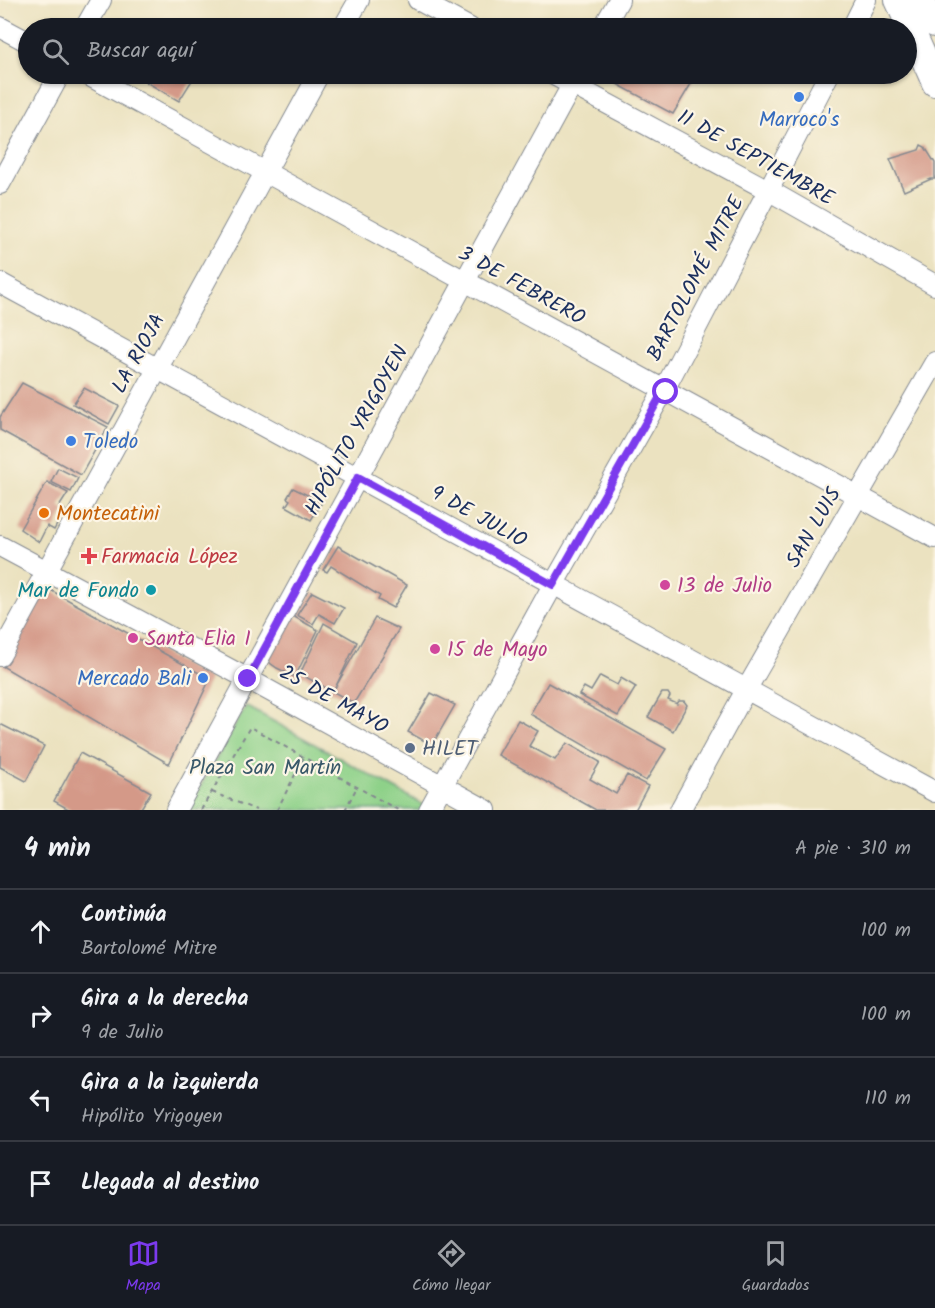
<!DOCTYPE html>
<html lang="es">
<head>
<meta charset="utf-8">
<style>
  :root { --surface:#171b24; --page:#20242c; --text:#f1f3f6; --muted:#9ea1a6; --line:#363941; --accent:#7c3aed }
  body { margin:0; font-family:Kalam,sans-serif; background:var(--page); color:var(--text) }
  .stop { position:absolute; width:18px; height:18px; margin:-14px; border:4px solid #7c3aed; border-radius:50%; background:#fff }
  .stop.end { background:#7c3aed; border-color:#fff; box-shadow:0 2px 6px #0008 }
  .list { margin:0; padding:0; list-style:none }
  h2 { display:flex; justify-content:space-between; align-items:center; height:78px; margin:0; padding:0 24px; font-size:26px }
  h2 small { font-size:20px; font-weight:400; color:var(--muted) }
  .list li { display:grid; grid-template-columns:39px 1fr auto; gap:18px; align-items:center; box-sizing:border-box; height:84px; padding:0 24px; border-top:2px solid var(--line) }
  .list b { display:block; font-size:22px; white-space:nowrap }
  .list p { margin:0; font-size:20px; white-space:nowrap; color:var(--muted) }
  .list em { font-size:20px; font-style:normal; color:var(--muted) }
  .icon { flex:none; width:33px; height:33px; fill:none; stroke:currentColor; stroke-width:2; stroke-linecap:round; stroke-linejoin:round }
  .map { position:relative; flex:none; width:935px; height:810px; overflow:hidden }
  .search { position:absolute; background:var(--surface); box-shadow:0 2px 4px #0004; left:18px; right:18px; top:18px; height:66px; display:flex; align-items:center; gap:15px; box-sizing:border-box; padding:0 21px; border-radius:33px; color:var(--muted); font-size:22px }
  .sheet { height:414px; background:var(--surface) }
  nav { display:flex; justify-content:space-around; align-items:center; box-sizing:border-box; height:84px; border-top:2px solid var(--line); background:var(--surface); font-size:16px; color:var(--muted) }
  nav a { display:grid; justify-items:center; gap:3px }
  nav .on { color:var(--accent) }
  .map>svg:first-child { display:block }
</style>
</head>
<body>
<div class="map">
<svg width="935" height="810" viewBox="0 0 935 810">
  <rect width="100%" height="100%" fill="#fcf5e5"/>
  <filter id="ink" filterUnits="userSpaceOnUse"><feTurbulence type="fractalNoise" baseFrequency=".0167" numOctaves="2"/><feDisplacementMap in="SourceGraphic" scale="12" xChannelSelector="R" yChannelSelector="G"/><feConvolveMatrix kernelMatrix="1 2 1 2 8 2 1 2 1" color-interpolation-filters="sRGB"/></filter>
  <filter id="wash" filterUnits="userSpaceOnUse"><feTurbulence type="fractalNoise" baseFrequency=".008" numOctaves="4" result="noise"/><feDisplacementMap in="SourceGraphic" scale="24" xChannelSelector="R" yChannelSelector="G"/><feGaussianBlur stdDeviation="1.35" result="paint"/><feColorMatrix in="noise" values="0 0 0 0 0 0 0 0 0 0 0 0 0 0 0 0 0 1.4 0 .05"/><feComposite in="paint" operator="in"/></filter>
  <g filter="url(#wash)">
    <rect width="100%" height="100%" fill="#ebe2c0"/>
    <path fill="#8ed189" stroke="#548074" stroke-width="1.5" d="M246,706L433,810H187Z"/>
    <g id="blocks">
      <path fill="#d49988" d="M151,74H196L179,101L146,82Z
        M621,74H697L673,114L615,83Z
        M921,145L925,147L935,163V179H931L904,191L890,159L919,150Z
        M22,383L108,427L81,475L0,430V417Z
        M84,388L119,406L109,424L73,404Z
        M58,468L78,478L71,492L51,482Z
        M47,482L68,493L59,507L65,510L54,530L47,526L39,542L20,529Z
        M293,488L322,502L311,520L286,506L290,500L287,498Z
        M338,546L407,585L393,608L378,600L380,596L331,566L327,572L323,570Z
        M45,587L210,679L169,764L2,666Z
        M312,592L344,608L335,623L319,614L313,624L297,615Z
        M291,615L318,630L295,677L277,668L270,663L269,657Z
        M375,618L399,629L354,703L300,674L324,623L357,642L335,688Z
        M600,676L617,685L621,678L636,687L618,716L579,695L584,687L591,691Z
        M548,683L666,749L646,781L530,714Z
        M431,693L455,705L432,745L408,732Z
        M662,693H668L670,696L668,700L677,704L679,701H684L687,705L673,731L648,717Z
        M518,720L538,731L529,746L555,760L567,743L600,762L590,779L616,794L627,775L648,786L635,810H596L498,755Z
        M0,724L44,746L26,781L0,767Z
        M80,753L151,792L140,810H70L54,801Z"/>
    </g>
  </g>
  <g filter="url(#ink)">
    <use href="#blocks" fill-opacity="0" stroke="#83888f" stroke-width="1.5"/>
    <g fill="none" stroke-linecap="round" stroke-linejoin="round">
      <g stroke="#83888f" stroke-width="22">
        <path id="minor" d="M418,0L470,28
          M0,27L28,42
          M85,28L101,0
          M343,28L359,0
          M603,28L619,0
          M852,28L866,0
          M86,74L935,538
          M552,74L768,190L935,285
          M0,184L60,74
          M0,283L935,792
          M0,546L248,679L486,810
          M0,656L319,74
          M176,810L578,74
          M429,810L553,585L664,390L829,74
          M680,810L746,690L935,362"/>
      </g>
      <g stroke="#83888f" stroke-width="28">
        <path id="major" d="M898,0L935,83
          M920,0L935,24"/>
      </g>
      <path stroke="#83888f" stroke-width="2" stroke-dasharray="4.5 4.5" stroke-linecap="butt" d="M212,792L256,810
        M201,810L250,727L398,810
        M277,810L304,757
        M345,810L357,787"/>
      <use href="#minor" stroke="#fff" stroke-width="20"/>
      <use href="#major" stroke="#fff" stroke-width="26"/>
    </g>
  </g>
  <g fill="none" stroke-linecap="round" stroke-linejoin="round" filter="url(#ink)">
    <path stroke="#7c3aed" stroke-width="8" d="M248,679L358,477L553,585L664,390L666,392"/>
  </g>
  <g fill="#3f7fe0" stroke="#fcf5e5" stroke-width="2">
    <circle cx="799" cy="97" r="6"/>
    <circle cx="71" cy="441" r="6"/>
    <circle cx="203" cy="678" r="6"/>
  </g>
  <circle fill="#e8710a" stroke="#fcf5e5" stroke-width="2" cx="44" cy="513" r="6"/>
  <path fill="#e0444e" stroke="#fcf5e5" stroke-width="2" d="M86 547h6v6h6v6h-6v6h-6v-6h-6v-6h6z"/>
  <g fill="#d1479c" stroke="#fcf5e5" stroke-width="2">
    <circle cx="665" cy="585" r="6"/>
    <circle cx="133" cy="638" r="6"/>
    <circle cx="435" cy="649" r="6"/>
  </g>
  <circle fill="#0f9aa8" stroke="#fcf5e5" stroke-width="2" cx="151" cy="590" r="6"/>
  <circle fill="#5c6f8a" stroke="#fcf5e5" stroke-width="2" cx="410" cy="748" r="6"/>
  <g text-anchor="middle" stroke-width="4.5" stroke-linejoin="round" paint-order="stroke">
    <g font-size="21" fill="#366cbe" stroke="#fcf5e5">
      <text x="799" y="126">Marroco's</text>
      <text x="83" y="448" text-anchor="start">Toledo</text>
      <text x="191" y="685" text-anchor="end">Mercado Bali</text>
    </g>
    <g font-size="21" fill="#1b2f5e" stroke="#fcf5e5">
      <text transform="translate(756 157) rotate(29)" y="7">11 DE SEPTIEMBRE</text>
      <text transform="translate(695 278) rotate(-62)" y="7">BARTOLOMÉ MITRE</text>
      <text transform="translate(522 285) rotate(29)" y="7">3 DE FEBRERO</text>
      <text transform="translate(138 353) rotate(-61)" y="7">LA RIOJA</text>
      <text transform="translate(356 430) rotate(-61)" y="7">HIPÓLITO YRIGOYEN</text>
      <text transform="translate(479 516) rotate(29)" y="7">9 DE JULIO</text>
      <text transform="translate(813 527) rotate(-60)" y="7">SAN LUIS</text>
      <text transform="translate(334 699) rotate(29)" y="7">25 DE MAYO</text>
    </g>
    <g font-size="21" fill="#c56008" stroke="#fcf5e5" text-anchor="start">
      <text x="56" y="520">Montecatini</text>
    </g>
    <g font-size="21" fill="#be3a42" stroke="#fcf5e5" text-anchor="start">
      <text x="101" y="563">Farmacia López</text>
    </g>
    <g font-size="21" fill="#b23c85" stroke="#fcf5e5" text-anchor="start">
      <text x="677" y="592">13 de Julio</text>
      <text x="145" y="645">Santa Elia I</text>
      <text x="447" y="656">15 de Mayo</text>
    </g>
    <g font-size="21" fill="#0d838f" stroke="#fcf5e5" text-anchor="end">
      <text x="139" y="597">Mar de Fondo</text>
    </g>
    <g font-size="21" fill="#4e5e75" stroke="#fcf5e5" text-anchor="start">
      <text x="422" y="755">HILET</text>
    </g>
    <g font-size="21" fill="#385869" stroke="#fcf5e5">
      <text x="265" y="774">Plaza San Martín</text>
    </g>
  </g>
</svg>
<div class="stop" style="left:666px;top:392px"></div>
<div class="stop end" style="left:248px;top:679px"></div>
<div class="search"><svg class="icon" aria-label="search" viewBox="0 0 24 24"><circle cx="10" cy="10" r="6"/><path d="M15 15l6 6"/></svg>Buscar aquí</div>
</div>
<section class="sheet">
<h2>4 min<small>A pie · 310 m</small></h2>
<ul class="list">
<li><svg class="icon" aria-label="ahead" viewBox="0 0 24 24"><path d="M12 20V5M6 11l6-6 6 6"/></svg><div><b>Continúa</b><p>Bartolomé Mitre</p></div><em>100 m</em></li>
<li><svg class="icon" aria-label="right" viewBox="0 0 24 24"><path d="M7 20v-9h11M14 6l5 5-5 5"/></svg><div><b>Gira a la derecha</b><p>9 de Julio</p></div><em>100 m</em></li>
<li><svg class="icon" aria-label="left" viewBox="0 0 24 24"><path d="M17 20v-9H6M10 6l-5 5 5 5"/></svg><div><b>Gira a la izquierda</b><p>Hipólito Yrigoyen</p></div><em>110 m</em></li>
<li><svg class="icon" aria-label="arrive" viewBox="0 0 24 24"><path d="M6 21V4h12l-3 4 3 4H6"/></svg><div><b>Llegada al destino</b></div></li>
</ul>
</section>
<nav>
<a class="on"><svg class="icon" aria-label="map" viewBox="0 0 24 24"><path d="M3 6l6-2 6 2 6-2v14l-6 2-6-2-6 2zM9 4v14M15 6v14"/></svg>Mapa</a>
<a><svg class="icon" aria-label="directions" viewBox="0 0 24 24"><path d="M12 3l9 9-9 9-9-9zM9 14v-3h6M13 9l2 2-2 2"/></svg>Cómo llegar</a>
<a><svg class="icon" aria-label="saved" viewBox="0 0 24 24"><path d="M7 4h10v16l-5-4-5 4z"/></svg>Guardados</a>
</nav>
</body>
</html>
